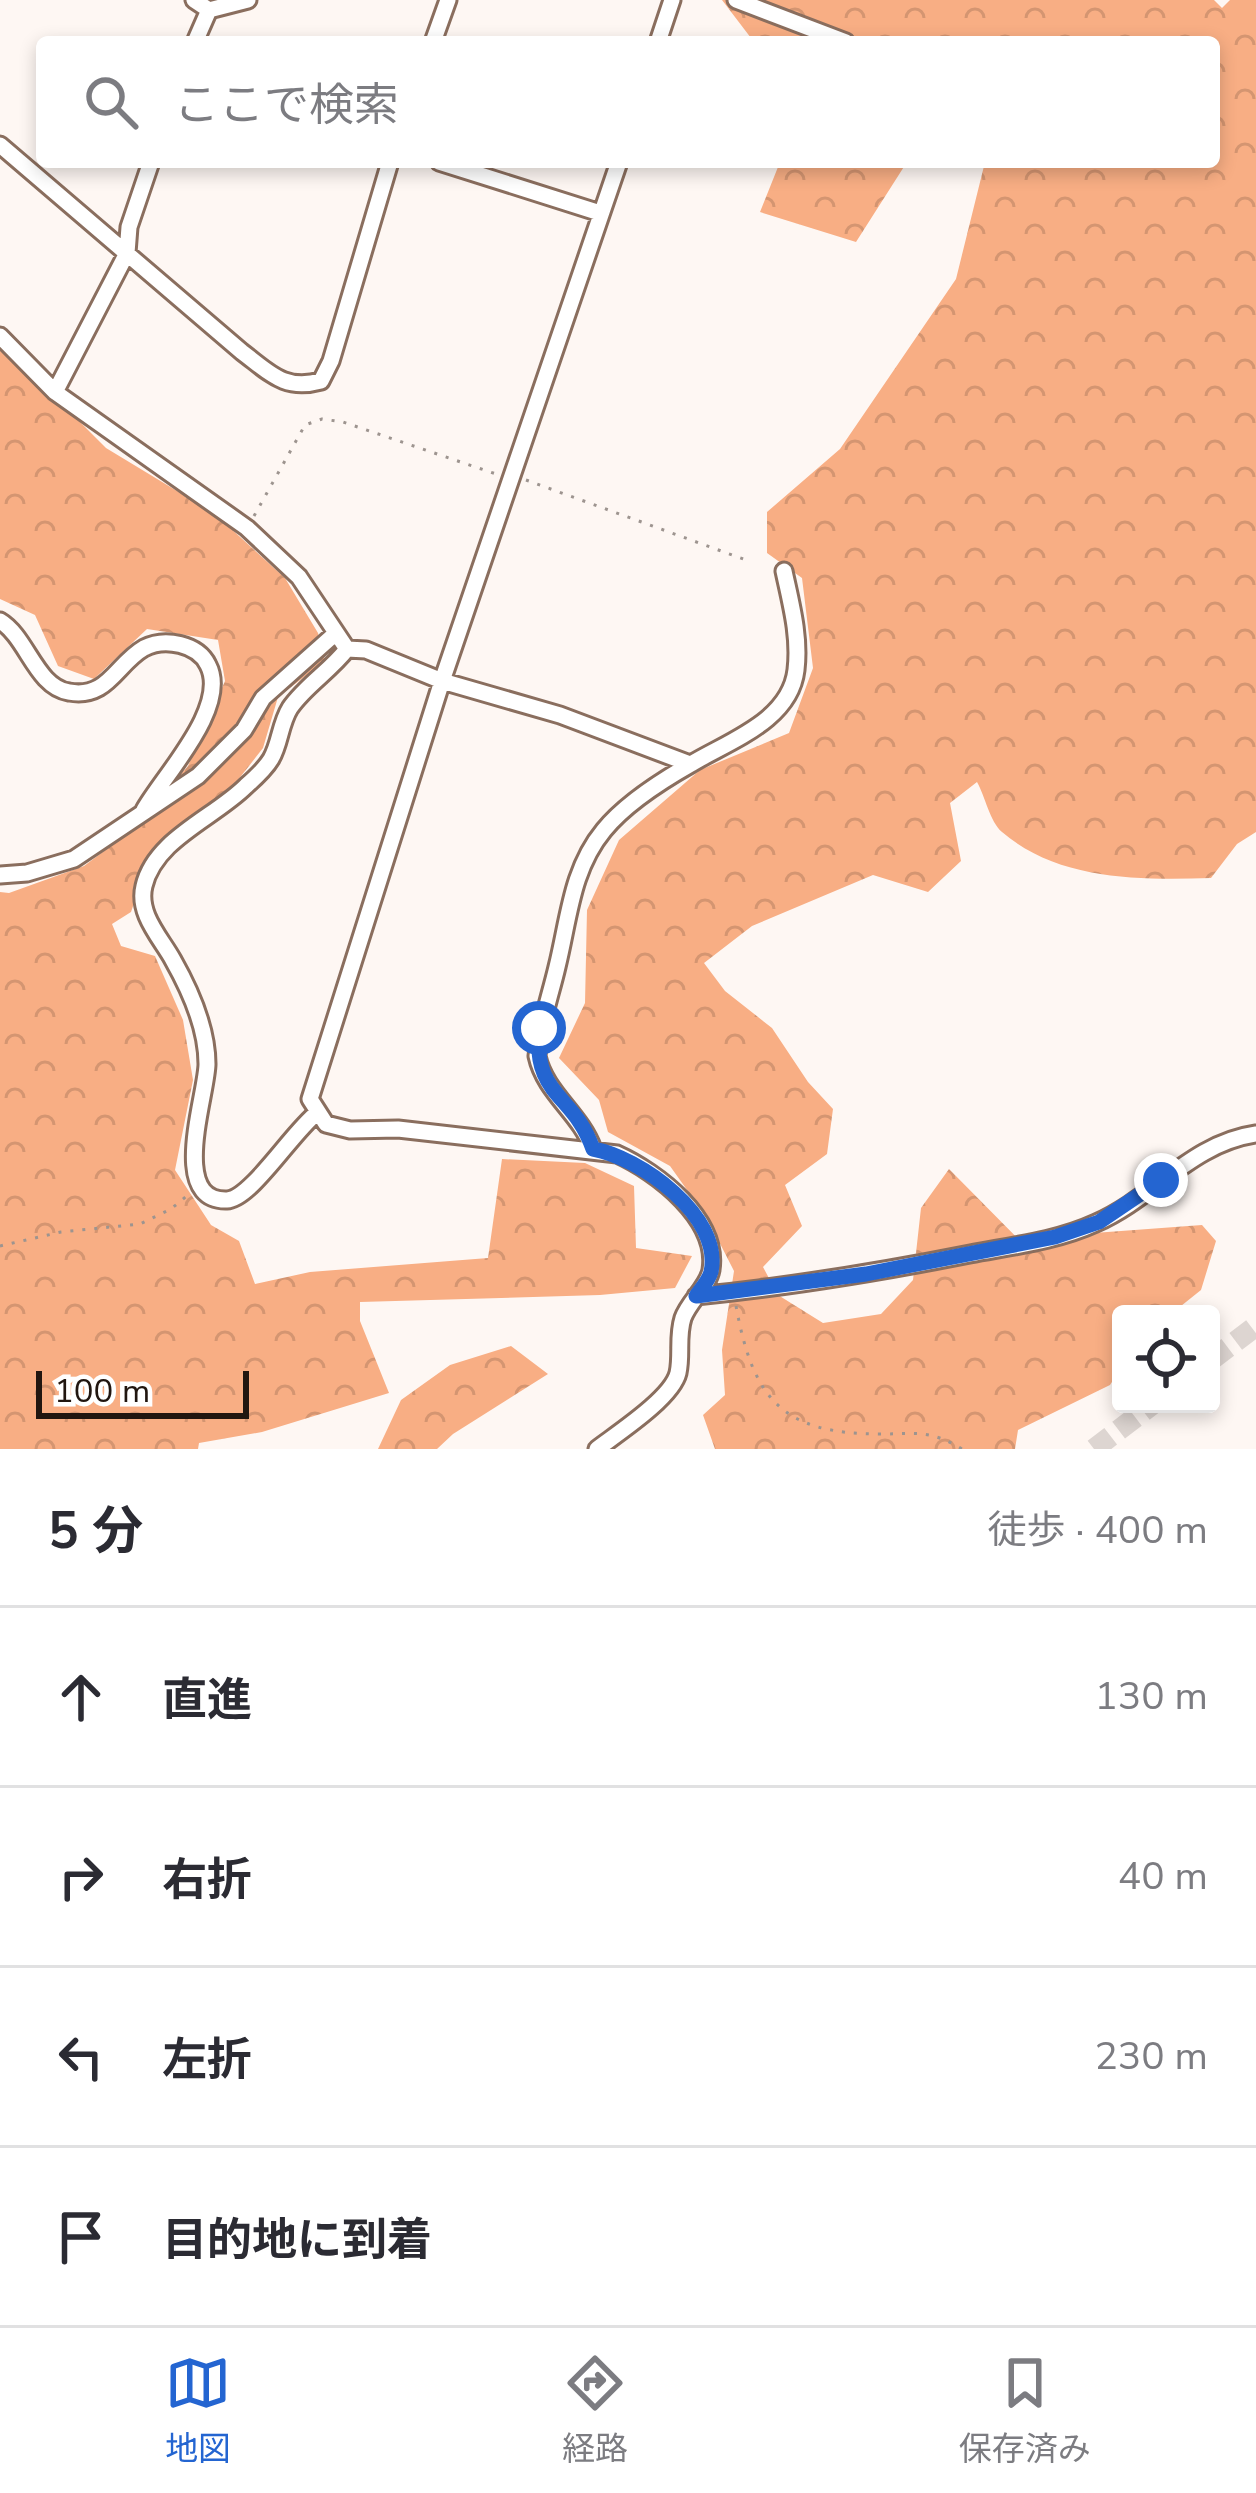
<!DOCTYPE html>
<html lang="ja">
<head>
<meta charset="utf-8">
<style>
  :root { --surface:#fff; --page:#f2f2f3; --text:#2b2b33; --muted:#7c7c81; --line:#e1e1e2; --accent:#2465d1 }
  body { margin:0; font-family:"Nunito Sans","Noto Sans JP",sans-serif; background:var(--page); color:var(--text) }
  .controls { position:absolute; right:36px; bottom:36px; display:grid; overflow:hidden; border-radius:12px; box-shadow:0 6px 18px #0003 }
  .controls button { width:108px; height:108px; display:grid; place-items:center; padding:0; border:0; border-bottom:3px solid var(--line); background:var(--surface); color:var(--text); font:60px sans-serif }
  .scale { position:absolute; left:36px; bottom:30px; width:213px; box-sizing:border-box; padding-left:12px; border:6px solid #211610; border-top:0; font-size:33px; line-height:42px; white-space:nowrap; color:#211610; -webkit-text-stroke:9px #fff; paint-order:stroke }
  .stop { position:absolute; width:36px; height:36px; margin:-27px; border:9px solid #2465d1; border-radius:50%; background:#fff }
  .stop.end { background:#2465d1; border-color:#fff; box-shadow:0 3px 12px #0008 }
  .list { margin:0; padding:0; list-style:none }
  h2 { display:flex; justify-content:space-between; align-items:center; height:156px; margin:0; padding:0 48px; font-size:51px }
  h2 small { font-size:39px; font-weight:400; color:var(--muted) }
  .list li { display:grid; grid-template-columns:78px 1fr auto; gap:36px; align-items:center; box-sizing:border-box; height:180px; padding:0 48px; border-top:3px solid var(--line) }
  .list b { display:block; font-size:45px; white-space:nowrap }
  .list em { font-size:39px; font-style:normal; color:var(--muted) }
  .icon { flex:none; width:66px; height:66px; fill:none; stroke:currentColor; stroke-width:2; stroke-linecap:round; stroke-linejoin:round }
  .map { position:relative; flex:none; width:1256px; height:1449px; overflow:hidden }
  .search { position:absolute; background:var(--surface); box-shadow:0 6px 18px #0003; left:36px; right:36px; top:36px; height:132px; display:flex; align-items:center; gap:30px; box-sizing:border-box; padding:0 42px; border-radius:12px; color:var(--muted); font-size:45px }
  .sheet { height:876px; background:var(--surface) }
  nav { display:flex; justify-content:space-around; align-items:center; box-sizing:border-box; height:168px; border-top:3px solid var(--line); background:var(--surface); font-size:33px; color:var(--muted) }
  nav a { display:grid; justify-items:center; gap:6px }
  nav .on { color:var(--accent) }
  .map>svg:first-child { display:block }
</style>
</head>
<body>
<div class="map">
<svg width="1256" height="1449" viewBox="0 0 1256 1449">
  <defs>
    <pattern id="forest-crowns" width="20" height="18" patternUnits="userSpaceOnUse" patternTransform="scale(3)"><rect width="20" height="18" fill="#f8ae84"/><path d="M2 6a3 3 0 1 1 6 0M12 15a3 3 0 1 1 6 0" fill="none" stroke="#d49571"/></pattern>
  </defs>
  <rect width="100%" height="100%" fill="#fef7f3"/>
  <path fill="url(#forest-crowns)" d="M722,0H1214L1222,8L1230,0H1256V832L1237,844L1211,878C1141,880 1059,881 1002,832C990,822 985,796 977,782L950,803L961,861L928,892L873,875L752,926L704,963L725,991L772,1028L808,1082L833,1109L827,1154L785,1185L802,1226L763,1267L778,1295L823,1323L881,1314L913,1280L921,1208L949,1169L1031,1252L1094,1233L1202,1225L1216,1241L1201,1290L1171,1314H1121V1368L1110,1385L1018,1430L1015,1449H715L703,1415L725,1395L722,1350L734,1271L707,1218L670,1166L608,1132L599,1100L559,1058L585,1003L587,910L619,840L700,770L789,733L813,668L802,578L767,553V512L840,449L956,279L985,162H1214V42H754Z
    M780,162H907L856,242L760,212Z
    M0,342L106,448L215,514L285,578L318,633L325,661L278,697L263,748L227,794L149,859L131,912L112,924L121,946L155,956L183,1020L193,1080L175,1170L211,1225L239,1241L255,1284L310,1272L488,1258L502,1159L585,1163L634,1186L636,1248L692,1256L675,1288L600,1295L360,1302V1321L389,1393L262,1432L199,1443L198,1449H0V892L9,893L84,866L128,833L188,766L225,681L218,640L147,629L94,679L58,666L35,615L0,599Z
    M511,1346L548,1374L453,1434L437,1449H378L401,1400L450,1365Z"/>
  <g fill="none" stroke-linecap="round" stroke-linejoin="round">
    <path stroke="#ddd5d1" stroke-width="21" stroke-dasharray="21 10" stroke-linecap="butt" d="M1211,1360L1256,1326
      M1094,1449L1153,1404"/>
    <g stroke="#8a6e5e" stroke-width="21">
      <path id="minor" d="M194,0L209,10L248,0
        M736,0L846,42
        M195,42L209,10
        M433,42L448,0
        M658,42L672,0
        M0,145L242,352C270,373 284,391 321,381L331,361L390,162
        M439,162L600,213
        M0,336L55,392L247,528L299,577L347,649
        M55,392L127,253L129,227L151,162
        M0,621C27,637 36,687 69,692C108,699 116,664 144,648C165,637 198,644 208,665C230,707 163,776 144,810
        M347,649L366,650L442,681L560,715L690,764
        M0,875L27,873L74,859L198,776L244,730L263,698L336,633
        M317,1113C293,1131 251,1199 227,1200C168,1202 207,1094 207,1064C207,1029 190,990 173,960C161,938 137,914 144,886C155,839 214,818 246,786C254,779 265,769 271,759C280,744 280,724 290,708C305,686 330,671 347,649
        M593,1149C580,1113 545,1093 537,1056C540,1024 550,997 557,967C569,919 571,870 604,830C626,803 661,781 691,764C729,741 790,721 796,670C800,636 791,604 784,571
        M696,1296C788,1287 879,1272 970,1254C1012,1246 1057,1241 1096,1223C1153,1198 1192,1143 1256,1134
        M597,1449C618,1433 672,1398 678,1373C682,1355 677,1337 683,1318C689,1301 708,1287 711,1270C719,1219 657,1172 617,1154L398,1129L350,1130L326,1124L310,1099L442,681L619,162"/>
    </g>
    <path stroke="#9d948f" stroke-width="3" stroke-dasharray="3 9" stroke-linecap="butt" d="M526,480L746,560
      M254,516L305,425L322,419L343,422L499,475
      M0,1246L61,1232L140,1224L171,1209L189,1194
      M736,1306C753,1399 782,1434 880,1434C916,1434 929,1429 962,1449"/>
    <use href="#minor" stroke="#fff" stroke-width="15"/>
  </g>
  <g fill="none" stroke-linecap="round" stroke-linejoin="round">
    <path stroke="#2465d1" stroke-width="15" d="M539,1028C533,1098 573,1092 593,1149C639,1157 723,1216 711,1272C709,1280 701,1289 696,1296L866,1274L1055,1237L1099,1222L1161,1180"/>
  </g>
</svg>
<div class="controls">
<button><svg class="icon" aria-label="locate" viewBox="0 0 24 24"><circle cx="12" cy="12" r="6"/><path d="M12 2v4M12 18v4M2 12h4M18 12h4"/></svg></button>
</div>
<div class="scale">100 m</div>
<div class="stop" style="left:539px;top:1028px"></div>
<div class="stop end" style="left:1161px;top:1180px"></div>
<div class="search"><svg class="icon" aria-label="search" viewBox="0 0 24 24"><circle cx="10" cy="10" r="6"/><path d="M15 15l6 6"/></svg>ここで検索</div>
</div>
<section class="sheet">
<h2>5 分<small>徒歩 · 400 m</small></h2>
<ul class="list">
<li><svg class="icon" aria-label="ahead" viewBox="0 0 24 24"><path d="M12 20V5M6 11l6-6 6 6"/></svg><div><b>直進</b></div><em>130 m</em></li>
<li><svg class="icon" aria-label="right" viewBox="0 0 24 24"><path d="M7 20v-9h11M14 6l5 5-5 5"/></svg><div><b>右折</b></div><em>40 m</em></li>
<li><svg class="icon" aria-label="left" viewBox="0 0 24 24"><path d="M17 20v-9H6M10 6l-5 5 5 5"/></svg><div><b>左折</b></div><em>230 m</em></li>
<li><svg class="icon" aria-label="arrive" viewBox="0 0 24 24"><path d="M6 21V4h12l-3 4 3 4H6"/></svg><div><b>目的地に到着</b></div></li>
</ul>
</section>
<nav>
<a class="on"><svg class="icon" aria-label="map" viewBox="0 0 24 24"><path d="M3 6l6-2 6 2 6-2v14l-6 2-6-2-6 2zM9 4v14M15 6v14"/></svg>地図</a>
<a><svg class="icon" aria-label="directions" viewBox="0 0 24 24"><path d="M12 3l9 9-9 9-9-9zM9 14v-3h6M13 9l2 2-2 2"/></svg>経路</a>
<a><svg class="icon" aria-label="saved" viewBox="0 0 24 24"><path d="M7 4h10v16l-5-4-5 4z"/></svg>保存済み</a>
</nav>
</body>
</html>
